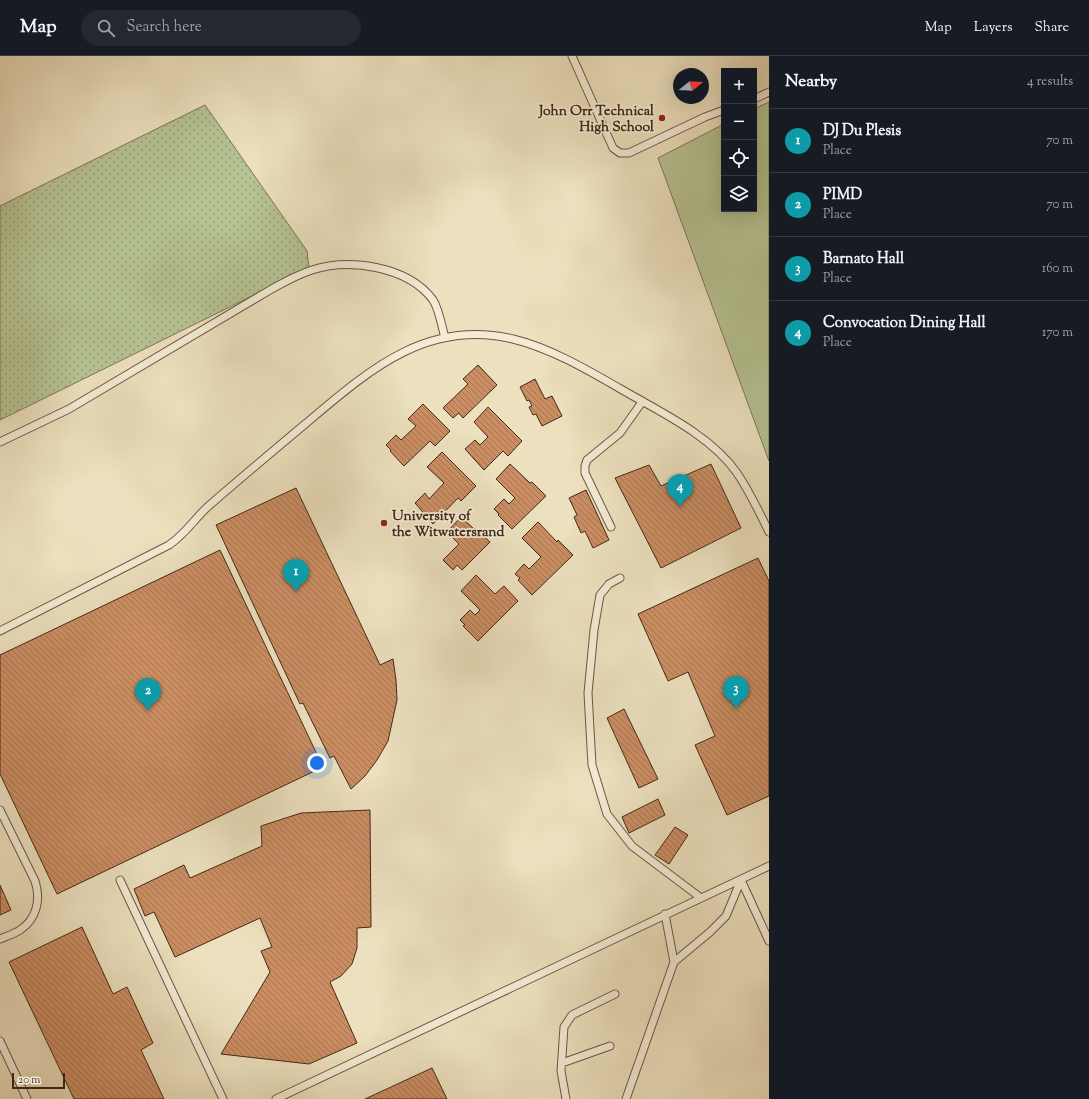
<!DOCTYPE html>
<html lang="en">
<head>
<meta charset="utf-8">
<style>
  :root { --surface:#171b24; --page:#242831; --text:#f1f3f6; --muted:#9ea1a6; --line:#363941; --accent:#c59692 }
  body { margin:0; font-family:"Sorts Mill Goudy",serif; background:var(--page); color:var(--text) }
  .controls { position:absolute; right:12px; top:12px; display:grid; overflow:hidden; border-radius:0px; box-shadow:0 4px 16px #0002 }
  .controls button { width:36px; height:36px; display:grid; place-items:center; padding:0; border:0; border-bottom:1px solid var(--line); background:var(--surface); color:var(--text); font:20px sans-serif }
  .compass { position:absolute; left:673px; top:12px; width:36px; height:36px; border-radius:50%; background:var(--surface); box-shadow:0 4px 16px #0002; rotate:72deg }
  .scale { position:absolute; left:12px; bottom:10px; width:53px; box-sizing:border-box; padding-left:4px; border:2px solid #442817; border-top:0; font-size:11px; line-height:14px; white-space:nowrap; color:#442817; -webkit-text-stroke:3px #f3ebd5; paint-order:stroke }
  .you { position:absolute; left:317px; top:707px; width:14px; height:14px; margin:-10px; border:3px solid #fff; border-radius:50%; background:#1a73e8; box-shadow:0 0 0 6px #1a73e833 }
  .badge { display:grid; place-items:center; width:26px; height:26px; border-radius:50%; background:var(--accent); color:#fff; font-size:13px; font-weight:700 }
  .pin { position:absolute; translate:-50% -33px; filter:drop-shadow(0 1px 2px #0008) }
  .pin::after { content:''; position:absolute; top:21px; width:14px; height:12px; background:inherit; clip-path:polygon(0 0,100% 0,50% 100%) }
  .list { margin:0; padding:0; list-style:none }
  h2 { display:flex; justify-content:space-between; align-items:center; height:52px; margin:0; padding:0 16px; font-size:17px }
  h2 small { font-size:13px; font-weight:400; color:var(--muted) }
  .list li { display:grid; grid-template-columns:26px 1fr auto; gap:12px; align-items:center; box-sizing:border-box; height:64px; padding:0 16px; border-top:1px solid var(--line) }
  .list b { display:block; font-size:15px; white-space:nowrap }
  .list p { margin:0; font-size:13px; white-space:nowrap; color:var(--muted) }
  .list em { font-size:13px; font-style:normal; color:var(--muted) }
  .icon { flex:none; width:22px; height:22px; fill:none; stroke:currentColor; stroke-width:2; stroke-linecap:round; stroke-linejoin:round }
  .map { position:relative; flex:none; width:769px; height:1043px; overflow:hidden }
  header { display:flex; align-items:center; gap:24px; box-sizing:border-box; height:56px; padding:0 20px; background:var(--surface); border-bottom:1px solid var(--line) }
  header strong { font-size:19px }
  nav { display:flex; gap:22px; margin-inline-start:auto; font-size:14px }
  .search { width:280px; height:36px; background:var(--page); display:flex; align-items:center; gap:10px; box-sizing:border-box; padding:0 14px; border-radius:22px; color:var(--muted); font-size:15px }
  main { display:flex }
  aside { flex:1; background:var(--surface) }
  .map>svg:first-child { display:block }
</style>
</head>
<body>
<header>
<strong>Map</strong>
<div class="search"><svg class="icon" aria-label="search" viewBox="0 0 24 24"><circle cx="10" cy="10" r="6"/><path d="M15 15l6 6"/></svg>Search here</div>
<nav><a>Map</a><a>Layers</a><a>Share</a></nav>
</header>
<main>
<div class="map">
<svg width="769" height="1043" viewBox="0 0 769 1043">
  <defs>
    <pattern id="grass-dots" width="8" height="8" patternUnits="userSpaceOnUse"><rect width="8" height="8" fill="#b6c393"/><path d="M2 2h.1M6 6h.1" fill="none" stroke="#969e77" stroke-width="1.8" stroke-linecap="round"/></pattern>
    <pattern id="building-back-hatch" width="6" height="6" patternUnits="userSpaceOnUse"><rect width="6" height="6" fill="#cb8e63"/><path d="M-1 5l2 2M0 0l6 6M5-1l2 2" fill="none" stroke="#a67451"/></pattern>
  </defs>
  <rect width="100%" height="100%" fill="#ece0be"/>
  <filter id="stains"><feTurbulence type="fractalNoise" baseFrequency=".005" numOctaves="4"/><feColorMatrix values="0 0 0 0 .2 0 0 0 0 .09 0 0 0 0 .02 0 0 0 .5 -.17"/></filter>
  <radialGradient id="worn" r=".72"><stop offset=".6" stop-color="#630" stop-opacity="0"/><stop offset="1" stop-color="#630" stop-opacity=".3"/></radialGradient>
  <path fill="url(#grass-dots)" stroke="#7d7655" d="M205,49L307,195L309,212L0,364V150Z"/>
  <path fill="#b6c393" stroke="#7d7655" d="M769,46V405L658,102L724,68V153H754V53Z"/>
  <path fill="url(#building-back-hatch)" stroke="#442817" d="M478,309L497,329L463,362L459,357L453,362L443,352L468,328L463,323Z
    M535,323L545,343L552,340L562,360L542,370L536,358L533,359L529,351L532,350L529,344L527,345L520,331Z
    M423,348L450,375L435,390L430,385L404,410L390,395L391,394L386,389L396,379L401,384L416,370L408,363Z
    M488,351L522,385L508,400L503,395L484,414L465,393L475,384L480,389L488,381L474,366Z
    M442,396L476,430L461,445L458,442L433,468L415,447L425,437L429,443L444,427L427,411Z
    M510,408L530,427L532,426L546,440L512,473L498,459L499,458L494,453L504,443L509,448L515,442L496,423Z
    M711,408L741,472L661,512L615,422L649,409L661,430Z
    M296,432L380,609L393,603L396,624L397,644L388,685L377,704L365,720L351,733L334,700L330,702L303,647L300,648L216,469Z
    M586,434L609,484L593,492L585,475L581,477L574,461L577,459L569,442Z
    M461,461L474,473L475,472L490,486L462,514L457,509L453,514L443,504L459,488L447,476Z
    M538,466L557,486L558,484L573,499L532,539L518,524L520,522L515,518L524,508L529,513L541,501L522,482Z
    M220,494L323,711L57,838L0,718V599Z
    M758,502L769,525V740L727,759L695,689L715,680L688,616L668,625L638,558Z
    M476,519L495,538L504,530L518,545L478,585L463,570L465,569L460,564L470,554L475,559L480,554L461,535Z
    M624,653L658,723L639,732L607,662Z
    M658,743L665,759L629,777L622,761Z
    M370,754L371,871L357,872V892L352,908L341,920L330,926L357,987L309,1008L221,998L270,916L261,895L272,891L260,862L175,901L154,856L145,860L134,833L184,809L190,822L262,790L261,770L301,757Z
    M675,771L688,779L669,808L655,799Z
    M0,829L11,854L0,859Z
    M82,871L113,938L127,931L153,987L141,994L164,1043H74L9,906Z
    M432,1012L447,1043H365Z"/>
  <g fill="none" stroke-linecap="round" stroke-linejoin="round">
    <g stroke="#6e5641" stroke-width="9">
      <path id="service" d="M572,0L613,92L620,97H629L705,61L724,54
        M754,43L769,36
        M0,386L69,353L270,234C284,226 297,219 312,214C349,202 408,210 433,244C439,253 442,271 445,282
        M611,471L585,417V410L587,404L620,377L642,346
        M620,522L609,528L600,539L594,574L588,637L592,709L607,758L632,790L701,842
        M0,575L169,489C188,476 195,461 212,447C242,421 273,395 304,369C366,317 425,262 513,283C550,292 586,313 619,332C658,355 711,379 737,417C750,436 759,456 769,476
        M0,754L35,825C41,843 37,863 20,874C14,878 7,880 0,883
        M120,824L223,1043
        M741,824L769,885
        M665,858L674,906
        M0,985L27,1043
        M562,1007L610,990
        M276,1043L769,810
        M566,1043L561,1015L564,971L572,959L615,938
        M626,1043L674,906L710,876L726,860L741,824"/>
    </g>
    <use href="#service" stroke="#f3ebd5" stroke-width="7"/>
  </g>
  <g fill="#8f2418" stroke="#f3ebd5" stroke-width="1.5">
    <circle cx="662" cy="62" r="4"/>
    <circle cx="384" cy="467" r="4"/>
  </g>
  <g text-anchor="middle" stroke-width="3.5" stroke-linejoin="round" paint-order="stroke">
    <g font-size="14" font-weight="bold" fill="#442817" stroke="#f3ebd5" text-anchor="end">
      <text x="654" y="59">John Orr Technical<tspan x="654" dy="16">High School</tspan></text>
      <text x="392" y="464" text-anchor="start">University of<tspan x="392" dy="16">the Witwatersrand</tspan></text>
    </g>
  </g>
  <rect width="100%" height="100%" filter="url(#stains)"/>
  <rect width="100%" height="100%" fill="url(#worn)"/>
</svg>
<div class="controls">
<button>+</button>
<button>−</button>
<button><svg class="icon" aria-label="locate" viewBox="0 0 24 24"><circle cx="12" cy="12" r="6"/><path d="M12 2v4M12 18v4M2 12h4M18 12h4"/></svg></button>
<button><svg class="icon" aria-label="layers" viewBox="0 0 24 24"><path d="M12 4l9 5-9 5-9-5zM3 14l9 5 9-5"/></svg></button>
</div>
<svg class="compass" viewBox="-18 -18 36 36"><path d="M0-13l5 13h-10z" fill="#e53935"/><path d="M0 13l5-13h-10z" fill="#9ea1a6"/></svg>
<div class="scale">20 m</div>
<div class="you"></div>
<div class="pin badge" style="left:296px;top:536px;background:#0f9aa8">1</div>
<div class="pin badge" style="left:148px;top:655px;background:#0f9aa8">2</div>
<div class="pin badge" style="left:736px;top:653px;background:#0f9aa8">3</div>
<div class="pin badge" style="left:680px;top:451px;background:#0f9aa8">4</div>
</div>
<aside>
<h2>Nearby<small>4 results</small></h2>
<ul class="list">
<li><span class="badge" style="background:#0f9aa8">1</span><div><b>DJ Du Plesis</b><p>Place</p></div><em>70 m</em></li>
<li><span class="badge" style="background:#0f9aa8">2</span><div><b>PIMD</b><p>Place</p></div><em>70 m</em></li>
<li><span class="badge" style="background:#0f9aa8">3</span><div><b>Barnato Hall</b><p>Place</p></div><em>160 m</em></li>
<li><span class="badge" style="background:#0f9aa8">4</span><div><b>Convocation Dining Hall</b><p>Place</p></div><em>170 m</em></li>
</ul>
</aside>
</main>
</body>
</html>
